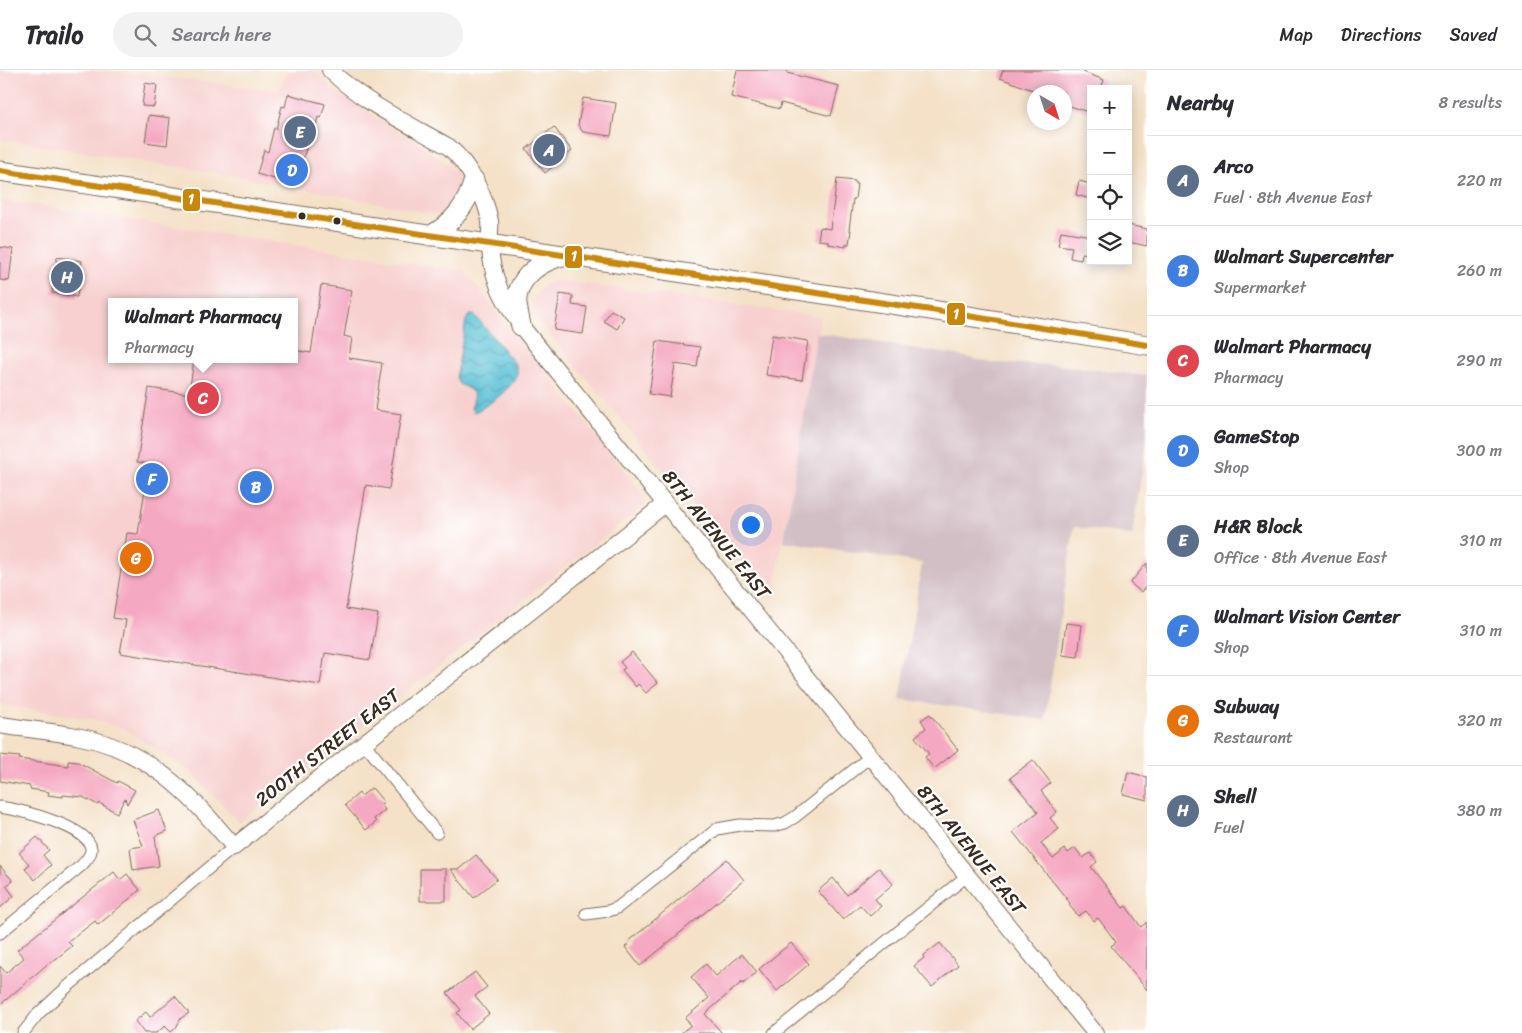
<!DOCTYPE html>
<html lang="en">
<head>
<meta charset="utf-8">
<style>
  :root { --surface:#fff; --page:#f2f2f3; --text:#2b2b33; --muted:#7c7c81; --line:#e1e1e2; --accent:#ea580c }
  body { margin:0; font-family:Sriracha,sans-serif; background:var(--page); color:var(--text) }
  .controls { position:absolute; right:15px; top:15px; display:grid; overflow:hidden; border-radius:0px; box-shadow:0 2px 12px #0003 }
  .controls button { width:45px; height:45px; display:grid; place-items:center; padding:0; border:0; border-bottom:1px solid var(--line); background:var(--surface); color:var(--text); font:25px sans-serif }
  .compass { position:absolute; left:1027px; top:15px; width:45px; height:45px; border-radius:50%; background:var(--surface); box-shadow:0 2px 12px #0003; rotate:141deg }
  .you { position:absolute; left:750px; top:454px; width:18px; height:18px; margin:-12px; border:4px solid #fff; border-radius:50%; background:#1a73e8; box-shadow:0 0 0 8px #1a73e833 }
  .badge { display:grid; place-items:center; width:32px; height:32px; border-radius:50%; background:var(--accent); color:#fff; font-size:16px; font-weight:700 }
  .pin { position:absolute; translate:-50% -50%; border:2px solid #fff; box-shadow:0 1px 5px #0006 }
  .popup { position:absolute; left:108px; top:228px; width:190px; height:65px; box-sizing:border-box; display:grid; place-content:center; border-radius:0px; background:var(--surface); filter:drop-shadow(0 1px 4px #0005); font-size:16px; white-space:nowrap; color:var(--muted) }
  .popup b { font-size:19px; color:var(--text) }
  .popup::after { content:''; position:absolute; left:50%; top:100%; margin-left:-10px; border:10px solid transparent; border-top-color:var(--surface) }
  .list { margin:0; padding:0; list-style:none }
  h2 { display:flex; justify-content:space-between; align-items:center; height:65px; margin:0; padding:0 20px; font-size:21px }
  h2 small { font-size:16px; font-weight:400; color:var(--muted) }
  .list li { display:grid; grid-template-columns:32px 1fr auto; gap:15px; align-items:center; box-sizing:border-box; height:90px; padding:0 20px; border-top:1px solid var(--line) }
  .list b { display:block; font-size:19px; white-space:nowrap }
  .list p { margin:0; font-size:16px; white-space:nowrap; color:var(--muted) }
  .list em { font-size:16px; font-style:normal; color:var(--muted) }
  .icon { flex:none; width:28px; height:28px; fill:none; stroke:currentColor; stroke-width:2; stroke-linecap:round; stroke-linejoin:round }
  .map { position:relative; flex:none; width:1147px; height:963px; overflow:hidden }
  header { display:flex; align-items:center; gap:30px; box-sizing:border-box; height:70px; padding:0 25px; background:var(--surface); border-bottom:1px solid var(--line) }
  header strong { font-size:24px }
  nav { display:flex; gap:28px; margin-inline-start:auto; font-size:18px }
  .search { width:350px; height:45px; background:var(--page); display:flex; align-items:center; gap:12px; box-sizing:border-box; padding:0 18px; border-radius:28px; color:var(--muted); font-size:19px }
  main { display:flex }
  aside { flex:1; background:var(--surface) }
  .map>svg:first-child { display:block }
</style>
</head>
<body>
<header>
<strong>Trailo</strong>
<div class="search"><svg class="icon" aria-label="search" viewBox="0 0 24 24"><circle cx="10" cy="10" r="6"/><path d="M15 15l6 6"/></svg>Search here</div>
<nav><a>Map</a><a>Directions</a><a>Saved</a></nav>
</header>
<main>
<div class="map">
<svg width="1147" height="963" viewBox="0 0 1147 963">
  <defs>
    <pattern id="water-waves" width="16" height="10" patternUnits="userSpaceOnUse" patternTransform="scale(1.25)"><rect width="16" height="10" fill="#59c1d6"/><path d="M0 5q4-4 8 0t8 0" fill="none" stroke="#4b9dad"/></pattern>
  </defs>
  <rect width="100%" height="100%" fill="#fff"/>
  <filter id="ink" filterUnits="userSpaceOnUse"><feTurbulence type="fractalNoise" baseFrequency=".02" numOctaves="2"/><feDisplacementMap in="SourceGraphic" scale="10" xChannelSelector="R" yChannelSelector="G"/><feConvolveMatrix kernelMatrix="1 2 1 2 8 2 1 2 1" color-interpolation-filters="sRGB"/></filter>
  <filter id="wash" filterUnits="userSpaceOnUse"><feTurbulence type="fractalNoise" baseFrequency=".0096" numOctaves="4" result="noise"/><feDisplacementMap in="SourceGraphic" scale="20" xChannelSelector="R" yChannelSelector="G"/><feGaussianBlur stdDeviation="1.12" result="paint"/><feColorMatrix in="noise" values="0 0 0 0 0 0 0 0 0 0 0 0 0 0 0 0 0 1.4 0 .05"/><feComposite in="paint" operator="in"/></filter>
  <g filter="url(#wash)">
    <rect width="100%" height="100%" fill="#f4e1c7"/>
    <path fill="#f7d0cf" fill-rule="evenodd" d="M0,0H106L279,21L288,0H313L332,19L426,78L456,102L463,115L457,132L440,145L248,108L0,69Z
      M0,130L464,201L640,420L645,435L239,752L189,700L124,659L91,649L0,634ZM112,232H294V289H112Z
      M554,211H563L821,247L773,530L534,246L533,233L538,221L545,215Z"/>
    <path fill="#d2bec5" d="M817,263L956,285L992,293L1059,295L1147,306V369L1132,465L1074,457L1045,650L900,629L922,493L784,471Z"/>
    <path fill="url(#water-waves)" stroke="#4a767a" d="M470,245H474L479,250L516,295C516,298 517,301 517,303C516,316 485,338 474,342L471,339C477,321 473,321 459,314L456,308L466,250Z"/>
    <g id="blocks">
      <path fill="#f5a8c1" d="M737,0H788L787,3L839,16L831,46L781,33L780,39L731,27Z
        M1003,0H1078L1104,10L1101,19H1091V43L1064,34V22H1038L1000,8Z
        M145,13L157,15L154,37L142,36Z
        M288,24L325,34L321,48L318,47L312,70L309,69L295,115L257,104L264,80L268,82L274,58L276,59L282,36L285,37Z
        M583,28L616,33L611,66L583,62L578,55Z
        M149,45L170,48L167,75L145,72Z
        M554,57L572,81L545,103L526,79Z
        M837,109L855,111V114H857L855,129H853L849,160H851L849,174H846V177L828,174V171L818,170L820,157L830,159Z
        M1079,111L1091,114V129L1076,125Z
        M1128,155L1147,159V176L1128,172Z
        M1061,161L1091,166L1088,184L1082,183L1081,190L1070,188L1072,177L1058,175Z
        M0,177L13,179L9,211L0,210Z
        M57,187L82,191L77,227L52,223Z
        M321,215L352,220L344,266L352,268L349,288L382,293L375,340L401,344L389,419L366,415L346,539L378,544L370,590L325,583L320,615L120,583L126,550L113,548L127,463L138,464L149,394L137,392L149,318L189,324L194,289H294V280L311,283Z
        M560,224L573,226L572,235L587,237L583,264L554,260Z
        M611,240L624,247L617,259L604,251Z
        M772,265L808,271L802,310L766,305Z
        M657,271L700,277L697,297L675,294L670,327L649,324Z
        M1147,493V515L1141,522L1130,513Z
        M1066,553L1082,555L1078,587L1062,585Z
        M632,582L658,613L646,623L638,614L636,617L622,600L625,598L620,592Z
        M930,644L958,680L934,699L925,687L929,684L915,667L926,658L921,650Z
        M0,685L20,687L19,689L68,696V691L78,692L117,713L118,711L135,720L127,734L125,728L117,743L99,733L98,735L83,727L63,725V727L48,725L49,722L30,719V716L0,711Z
        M1033,690L1051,713L1041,721L1057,742L1050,748L1059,759L1041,773L1053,789L1065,779L1068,783L1075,778L1083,788L1090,783L1097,792L1091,797L1123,838L1126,836L1141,857L1147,852V920L1111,876L1116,872L1098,848L1094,851L1086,841L1078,846L1069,835L1070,833L1013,762L1038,742L1010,708Z
        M1128,702L1147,707V730L1123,724Z
        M372,718L384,732L381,734L385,740L374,749L376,752L366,760L345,735L359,723L361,726Z
        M159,740L167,761L155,766L159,796L133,800L130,778L143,776L133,750Z
        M37,767L49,780L43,785L51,795L35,810L25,799L29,794L19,783Z
        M476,785L497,809L474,828L450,799H459Z
        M727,789L744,810L640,896L625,877L629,874L628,872Z
        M0,796L13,811L6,816L14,826L0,838Z
        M879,798L893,814L875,829L881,836L870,846L860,835L843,850L818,821L833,808L847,825Z
        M420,799H446V831H420Z
        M114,802L120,810L127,804L140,820L98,855L95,851L68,872L72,876L52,892L51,891L0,935V896L6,903L24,888L17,880Z
        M791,873L809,894L777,921L759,899Z
        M940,873L958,895L932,917L914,896L924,888L923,886Z
        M742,884L757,902L743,914L742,912L705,944L722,963H681L691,955L685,948L709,928L691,907L706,894L716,906Z
        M475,902L487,917L475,926L489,944L470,959L457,943L461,940L447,923Z
        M175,926L189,943L181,948L176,958L171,962L165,956L156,963H144L135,951L146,942L150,947Z"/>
    </g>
  </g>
  <g filter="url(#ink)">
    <use href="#blocks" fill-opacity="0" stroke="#7c6a59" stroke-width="1"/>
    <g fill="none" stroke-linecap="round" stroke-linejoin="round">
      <g stroke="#7c6a59" stroke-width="13">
        <path id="street" d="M364,673L437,763
          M0,737C19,740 88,756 91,778C92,785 86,790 82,795L0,863
          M586,844L608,841L617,838L717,759L740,755L774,756L785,753L795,747L871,686
          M23,963L38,944L66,918L234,777
          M774,963L968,805"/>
      </g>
      <g stroke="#7c6a59" stroke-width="18">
        <path id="secondary" d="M330,0C363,33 409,54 449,77C469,95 485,125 490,151C491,158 489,167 490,174C490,187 493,200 497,212C502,228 512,242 521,256L1095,963
          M0,655C25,659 51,661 76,666C146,678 191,724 234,777C377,661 523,549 666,433"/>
      </g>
      <g stroke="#7c6a59" stroke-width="21">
        <path id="primary" d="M0,101L931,240L1147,275
          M430,166C453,153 467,136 474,110
          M521,256C520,248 516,236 517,228C520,205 542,191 562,186"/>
      </g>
      <use href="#street" stroke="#fff" stroke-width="11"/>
      <use href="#secondary" stroke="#fff" stroke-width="16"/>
      <use href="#primary" stroke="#fff" stroke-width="19"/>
      <g stroke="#fff" stroke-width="10">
        <path id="bus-1" d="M0,101L931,240L1147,275"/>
      </g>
      <use href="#bus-1" stroke="#c88708" stroke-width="6"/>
    </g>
  </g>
  <g fill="#3b2a1e" stroke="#fff" stroke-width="2">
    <circle cx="302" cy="146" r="4.5"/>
    <circle cx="337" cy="151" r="4.5"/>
  </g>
  <g text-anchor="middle" stroke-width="4.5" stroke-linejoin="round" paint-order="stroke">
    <g font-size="19" fill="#3b2a1e" stroke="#fff">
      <text transform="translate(717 464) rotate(51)" y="7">8TH AVENUE EAST</text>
      <text transform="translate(327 677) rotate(-38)" y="7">200TH STREET EAST</text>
      <text transform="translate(972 779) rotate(51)" y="7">8TH AVENUE EAST</text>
    </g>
  </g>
  <g stroke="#fff" stroke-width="2">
    <rect x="182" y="118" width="19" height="24" rx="5" fill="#c88708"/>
    <rect x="564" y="175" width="19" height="24" rx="5" fill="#c88708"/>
    <rect x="946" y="232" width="20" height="24" rx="5" fill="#c88708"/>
  </g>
  <g font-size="14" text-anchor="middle" font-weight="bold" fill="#fff">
    <text x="191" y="134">1</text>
    <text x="574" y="191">1</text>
    <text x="956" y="249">1</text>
  </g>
</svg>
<div class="controls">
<button>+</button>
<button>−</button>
<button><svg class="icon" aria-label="locate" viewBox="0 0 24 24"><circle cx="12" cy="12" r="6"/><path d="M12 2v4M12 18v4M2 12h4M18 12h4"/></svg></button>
<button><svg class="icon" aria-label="layers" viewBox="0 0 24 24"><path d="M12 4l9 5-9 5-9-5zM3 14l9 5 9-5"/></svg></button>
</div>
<svg class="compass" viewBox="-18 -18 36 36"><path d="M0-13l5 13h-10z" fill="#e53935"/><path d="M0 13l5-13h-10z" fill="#7c7c81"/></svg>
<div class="you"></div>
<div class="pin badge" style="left:549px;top:80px;background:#5c6f8a">A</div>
<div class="pin badge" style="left:256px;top:417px;background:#3f7fe0">B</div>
<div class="pin badge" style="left:203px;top:328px;background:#e0444e">C</div>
<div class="popup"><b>Walmart Pharmacy</b>Pharmacy</div>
<div class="pin badge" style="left:292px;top:100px;background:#3f7fe0">D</div>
<div class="pin badge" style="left:300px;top:62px;background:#5c6f8a">E</div>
<div class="pin badge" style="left:152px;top:409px;background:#3f7fe0">F</div>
<div class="pin badge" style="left:136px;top:488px;background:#e8710a">G</div>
<div class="pin badge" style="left:67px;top:207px;background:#5c6f8a">H</div>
</div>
<aside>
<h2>Nearby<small>8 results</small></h2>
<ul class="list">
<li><span class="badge" style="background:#5c6f8a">A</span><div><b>Arco</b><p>Fuel · 8th Avenue East</p></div><em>220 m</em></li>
<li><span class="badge" style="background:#3f7fe0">B</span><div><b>Walmart Supercenter</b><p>Supermarket</p></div><em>260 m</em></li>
<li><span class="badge" style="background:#e0444e">C</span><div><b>Walmart Pharmacy</b><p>Pharmacy</p></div><em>290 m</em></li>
<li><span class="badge" style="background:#3f7fe0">D</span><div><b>GameStop</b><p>Shop</p></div><em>300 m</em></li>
<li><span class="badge" style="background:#5c6f8a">E</span><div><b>H&amp;R Block</b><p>Office · 8th Avenue East</p></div><em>310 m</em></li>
<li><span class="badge" style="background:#3f7fe0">F</span><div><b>Walmart Vision Center</b><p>Shop</p></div><em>310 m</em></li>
<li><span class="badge" style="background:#e8710a">G</span><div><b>Subway</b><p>Restaurant</p></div><em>320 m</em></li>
<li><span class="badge" style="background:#5c6f8a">H</span><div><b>Shell</b><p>Fuel</p></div><em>380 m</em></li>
</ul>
</aside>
</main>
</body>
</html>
